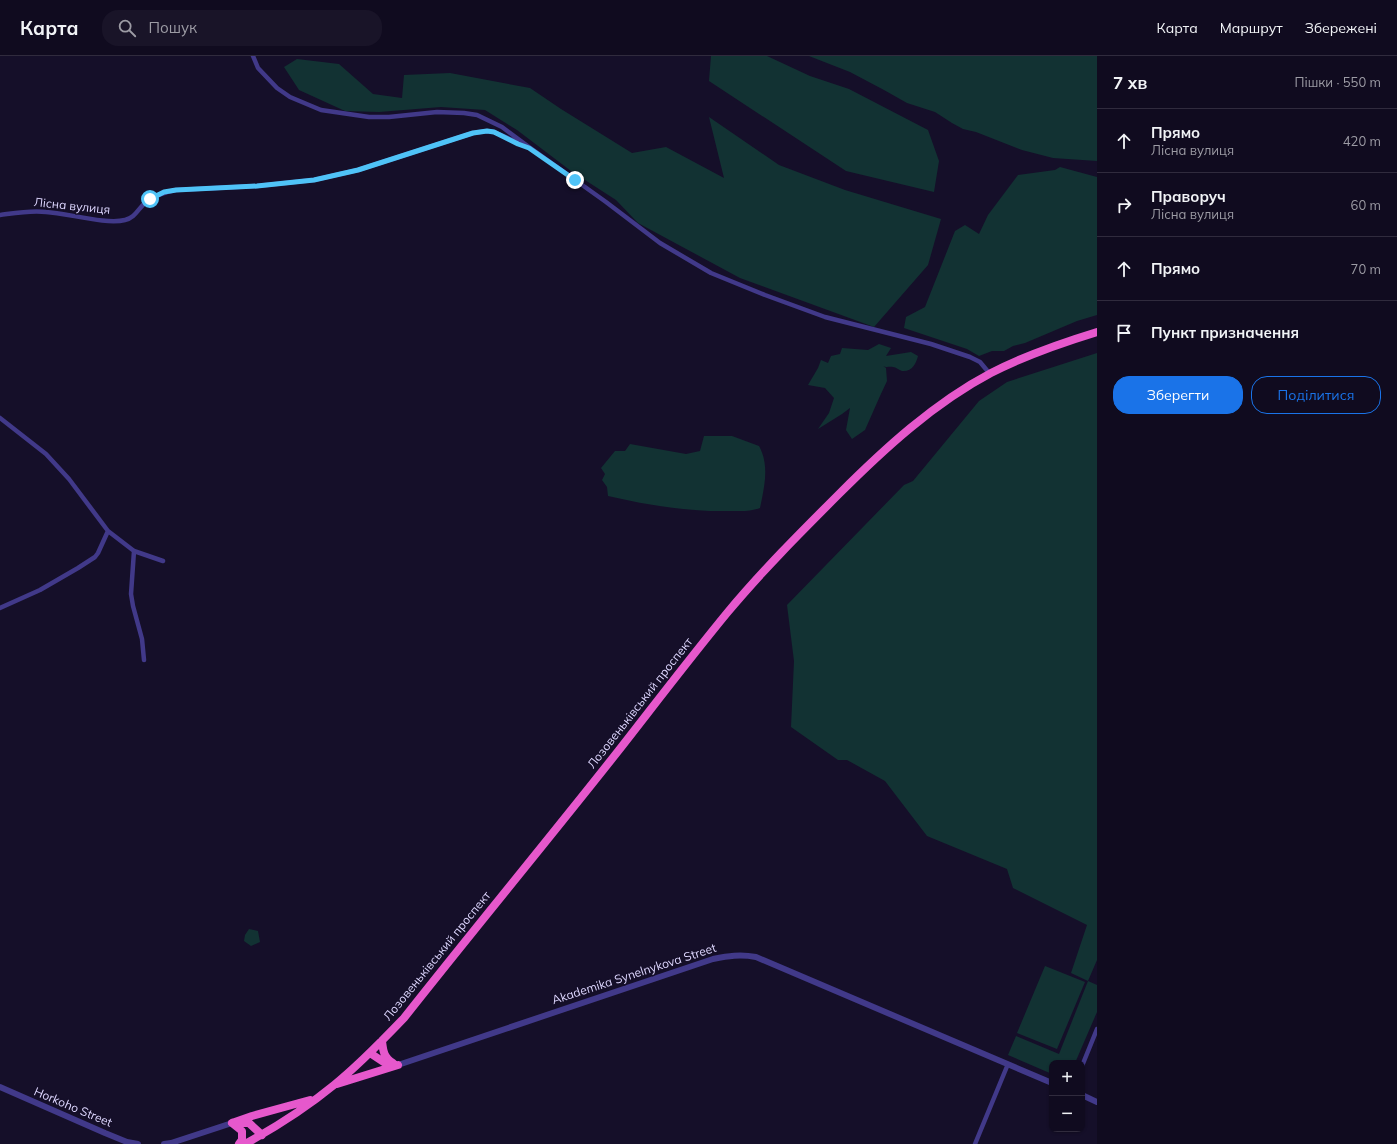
<!DOCTYPE html>
<html lang="uk">
<head>
<meta charset="utf-8">
<style>
  :root { --surface:#100b1f; --page:#191428; --text:#f1f3f6; --muted:#9c9ba4; --line:#302b3d; --accent:#1a73e8 }
  body { margin:0; font-family:Mulish,sans-serif; background:var(--page); color:var(--text) }
  .controls { position:absolute; right:12px; bottom:12px; display:grid; overflow:hidden; border-radius:8px; box-shadow:0 1px 3px #0004 }
  .controls button { width:36px; height:36px; display:grid; place-items:center; padding:0; border:0; border-bottom:1px solid var(--line); background:var(--surface); color:var(--text); font:20px sans-serif }
  .stop { position:absolute; width:12px; height:12px; margin:-9px; border:3px solid #4fc3f7; border-radius:50%; background:#fff }
  .stop.end { background:#4fc3f7; border-color:#fff; box-shadow:0 1px 4px #0008 }
  .list { margin:0; padding:0; list-style:none }
  h2 { display:flex; justify-content:space-between; align-items:center; height:52px; margin:0; padding:0 16px; font-size:17px }
  h2 small { font-size:13px; font-weight:400; color:var(--muted) }
  .list li { display:grid; grid-template-columns:26px 1fr auto; gap:12px; align-items:center; box-sizing:border-box; height:64px; padding:0 16px; border-top:1px solid var(--line) }
  .list b { display:block; font-size:15px; white-space:nowrap }
  .list p { margin:0; font-size:13px; white-space:nowrap; color:var(--muted) }
  .list em { font-size:13px; font-style:normal; color:var(--muted) }
  .actions { display:flex; gap:8px; padding:12px 16px }
  .actions a { flex:1; padding:9px 0; border:1px solid var(--accent); border-radius:16px; text-align:center; font-size:14px; color:var(--accent) }
  .actions .main { background:var(--accent); color:#fff }
  .icon { flex:none; width:22px; height:22px; fill:none; stroke:currentColor; stroke-width:2; stroke-linecap:round; stroke-linejoin:round }
  .map { position:relative; flex:none; width:1097px; height:1088px; overflow:hidden }
  header { display:flex; align-items:center; gap:24px; box-sizing:border-box; height:56px; padding:0 20px; background:var(--surface); border-bottom:1px solid var(--line) }
  header strong { font-size:19px }
  nav { display:flex; gap:22px; margin-inline-start:auto; font-size:14px }
  .search { width:280px; height:36px; background:var(--page); display:flex; align-items:center; gap:10px; box-sizing:border-box; padding:0 14px; border-radius:16px; color:var(--muted); font-size:15px }
  main { display:flex }
  aside { flex:1; background:var(--surface) }
  .map>svg:first-child { display:block }
</style>
</head>
<body>
<header>
<strong>Карта</strong>
<div class="search"><svg class="icon" aria-label="search" viewBox="0 0 24 24"><circle cx="10" cy="10" r="6"/><path d="M15 15l6 6"/></svg>Пошук</div>
<nav><a>Карта</a><a>Маршрут</a><a>Збережені</a></nav>
</header>
<main>
<div class="map">
<svg width="1097" height="1088" viewBox="0 0 1097 1088">
  <rect width="100%" height="100%" fill="#150f29"/>
  <path fill="#123233" d="M711,0H767L810,20L849,33L928,74L939,105L934,136L846,115L709,25Z
    M809,0H1097V105L1053,102L1022,94L976,76L963,73L952,67L935,56L907,47L884,34L850,16Z
    M297,3L339,8L373,38L402,42L404,19L450,17L530,32L561,53L632,97L666,91L724,122L709,61L779,109L845,134L941,163L928,209L874,271L740,222L638,167L616,144L571,115L517,74L485,54L441,51L379,56L345,55L299,34L284,11Z
    M1060,111L1097,121V259L1077,265L1025,287L1013,290L1004,295H992L979,300L967,293L904,272L906,261L925,251L955,175L965,169L979,178L988,159L1018,119L1055,114Z
    M879,288L891,292L886,300L911,296L918,300C916,308 912,316 902,315C899,314 896,311 893,311C889,310 887,312 883,310L886,312L887,325L880,340L865,374L852,383L846,374L850,352L842,358L818,373L829,357L834,342L825,332L808,329L818,312L821,304L828,307L831,300L840,298L842,292L868,294Z
    M1097,297V904L1088,925L1097,929V956L1075,1007H1052V1018L1008,999L1016,980L1059,998L1088,925L1071,917L1087,869L1013,832L1007,813L927,780L885,725L847,704H838L791,671L794,605L787,549L904,429L913,425L979,345L1007,326Z
    M704,380H732L759,390C770,410 764,432 760,452C749,456 741,455 730,455C689,456 647,449 608,440L607,431L602,424L605,418L601,412L615,395H625L630,388L686,398L700,395Z
    M249,873L258,875L260,886L251,890L244,885L245,879Z
    M1045,910L1085,926L1057,993L1017,977Z"/>
  <g fill="none" stroke-linecap="round" stroke-linejoin="round">
    <path stroke="#413989" stroke-width="4.5" d="M253,0L258,12L277,32L290,41L321,54L369,61H389L437,56L464,57L477,59L502,71L529,91L606,146L660,187L711,217L765,239L825,261L931,288L970,301L980,306L990,318
      M0,159C15,157 31,154 46,156C67,157 106,169 125,164C135,162 138,153 145,147C154,139 165,136 176,134L257,130L314,124L358,114L473,77L487,75L494,76L526,90
      M0,362L46,398L69,423L108,475L134,495L163,505
      M134,495L131,538L133,550L142,583L144,604
      M0,552L40,534L78,512L95,501L98,497L108,475
      M1082,1010L1097,973
      M975,1088L1008,1008"/>
    <path stroke="#413989" stroke-width="6" d="M398,1009L713,903C728,900 740,898 756,901L1052,1027
      M0,1031L105,1077L127,1086L138,1088
      M1082,1039L1097,1046
      M164,1088L171,1087L232,1067"/>
    <path stroke="#e658cc" stroke-width="8" d="M382,985C383,995 384,1002 393,1007
      M370,997L385,1007L395,1009
      M337,1028L398,1009
      M232,1067L252,1060L310,1044
      M232,1067L242,1075V1084L239,1088
      M239,1067H249L262,1079
      M245,1088C276,1071 306,1052 334,1029C359,1009 382,985 404,962C475,872 548,784 619,694C655,648 690,602 727,557C762,515 800,477 839,438C884,393 934,347 991,317C1024,300 1061,287 1097,276"/>
  </g>
  <g fill="none" stroke-linecap="round" stroke-linejoin="round">
    <path stroke="#4fc3f7" stroke-width="5" d="M150,143L164,136L176,134L257,130L314,124L358,114L473,77L487,75L494,76L518,88L529,92L575,124"/>
  </g>
  <g text-anchor="middle" stroke-width="3" stroke-linejoin="round" paint-order="stroke">
    <g font-size="12" fill="#ded7ff" stroke="#150f29">
      <text transform="translate(72 150) rotate(6)" y="4">Лісна вулиця</text>
      <text transform="translate(640 647) rotate(-52)" y="4">Лозовеньківський проспект</text>
      <text transform="translate(437 900) rotate(-51)" y="4">Лозовеньківський проспект</text>
      <text transform="translate(634 918) rotate(-18)" y="4">Akademika Synelnykova Street</text>
      <text transform="translate(73 1051) rotate(23)" y="4">Horkoho Street</text>
    </g>
  </g>
</svg>
<div class="controls">
<button>+</button>
<button>−</button>
</div>
<div class="stop" style="left:150px;top:143px"></div>
<div class="stop end" style="left:575px;top:124px"></div>
</div>
<aside>
<h2>7 хв<small>Пішки · 550 m</small></h2>
<ul class="list">
<li><svg class="icon" aria-label="ahead" viewBox="0 0 24 24"><path d="M12 20V5M6 11l6-6 6 6"/></svg><div><b>Прямо</b><p>Лісна вулиця</p></div><em>420 m</em></li>
<li><svg class="icon" aria-label="right" viewBox="0 0 24 24"><path d="M7 20v-9h11M14 6l5 5-5 5"/></svg><div><b>Праворуч</b><p>Лісна вулиця</p></div><em>60 m</em></li>
<li><svg class="icon" aria-label="ahead" viewBox="0 0 24 24"><path d="M12 20V5M6 11l6-6 6 6"/></svg><div><b>Прямо</b></div><em>70 m</em></li>
<li><svg class="icon" aria-label="arrive" viewBox="0 0 24 24"><path d="M6 21V4h12l-3 4 3 4H6"/></svg><div><b>Пункт призначення</b></div></li>
</ul>
<div class="actions"><a class="main">Зберегти</a><a>Поділитися</a></div>
</aside>
</main>
</body>
</html>
